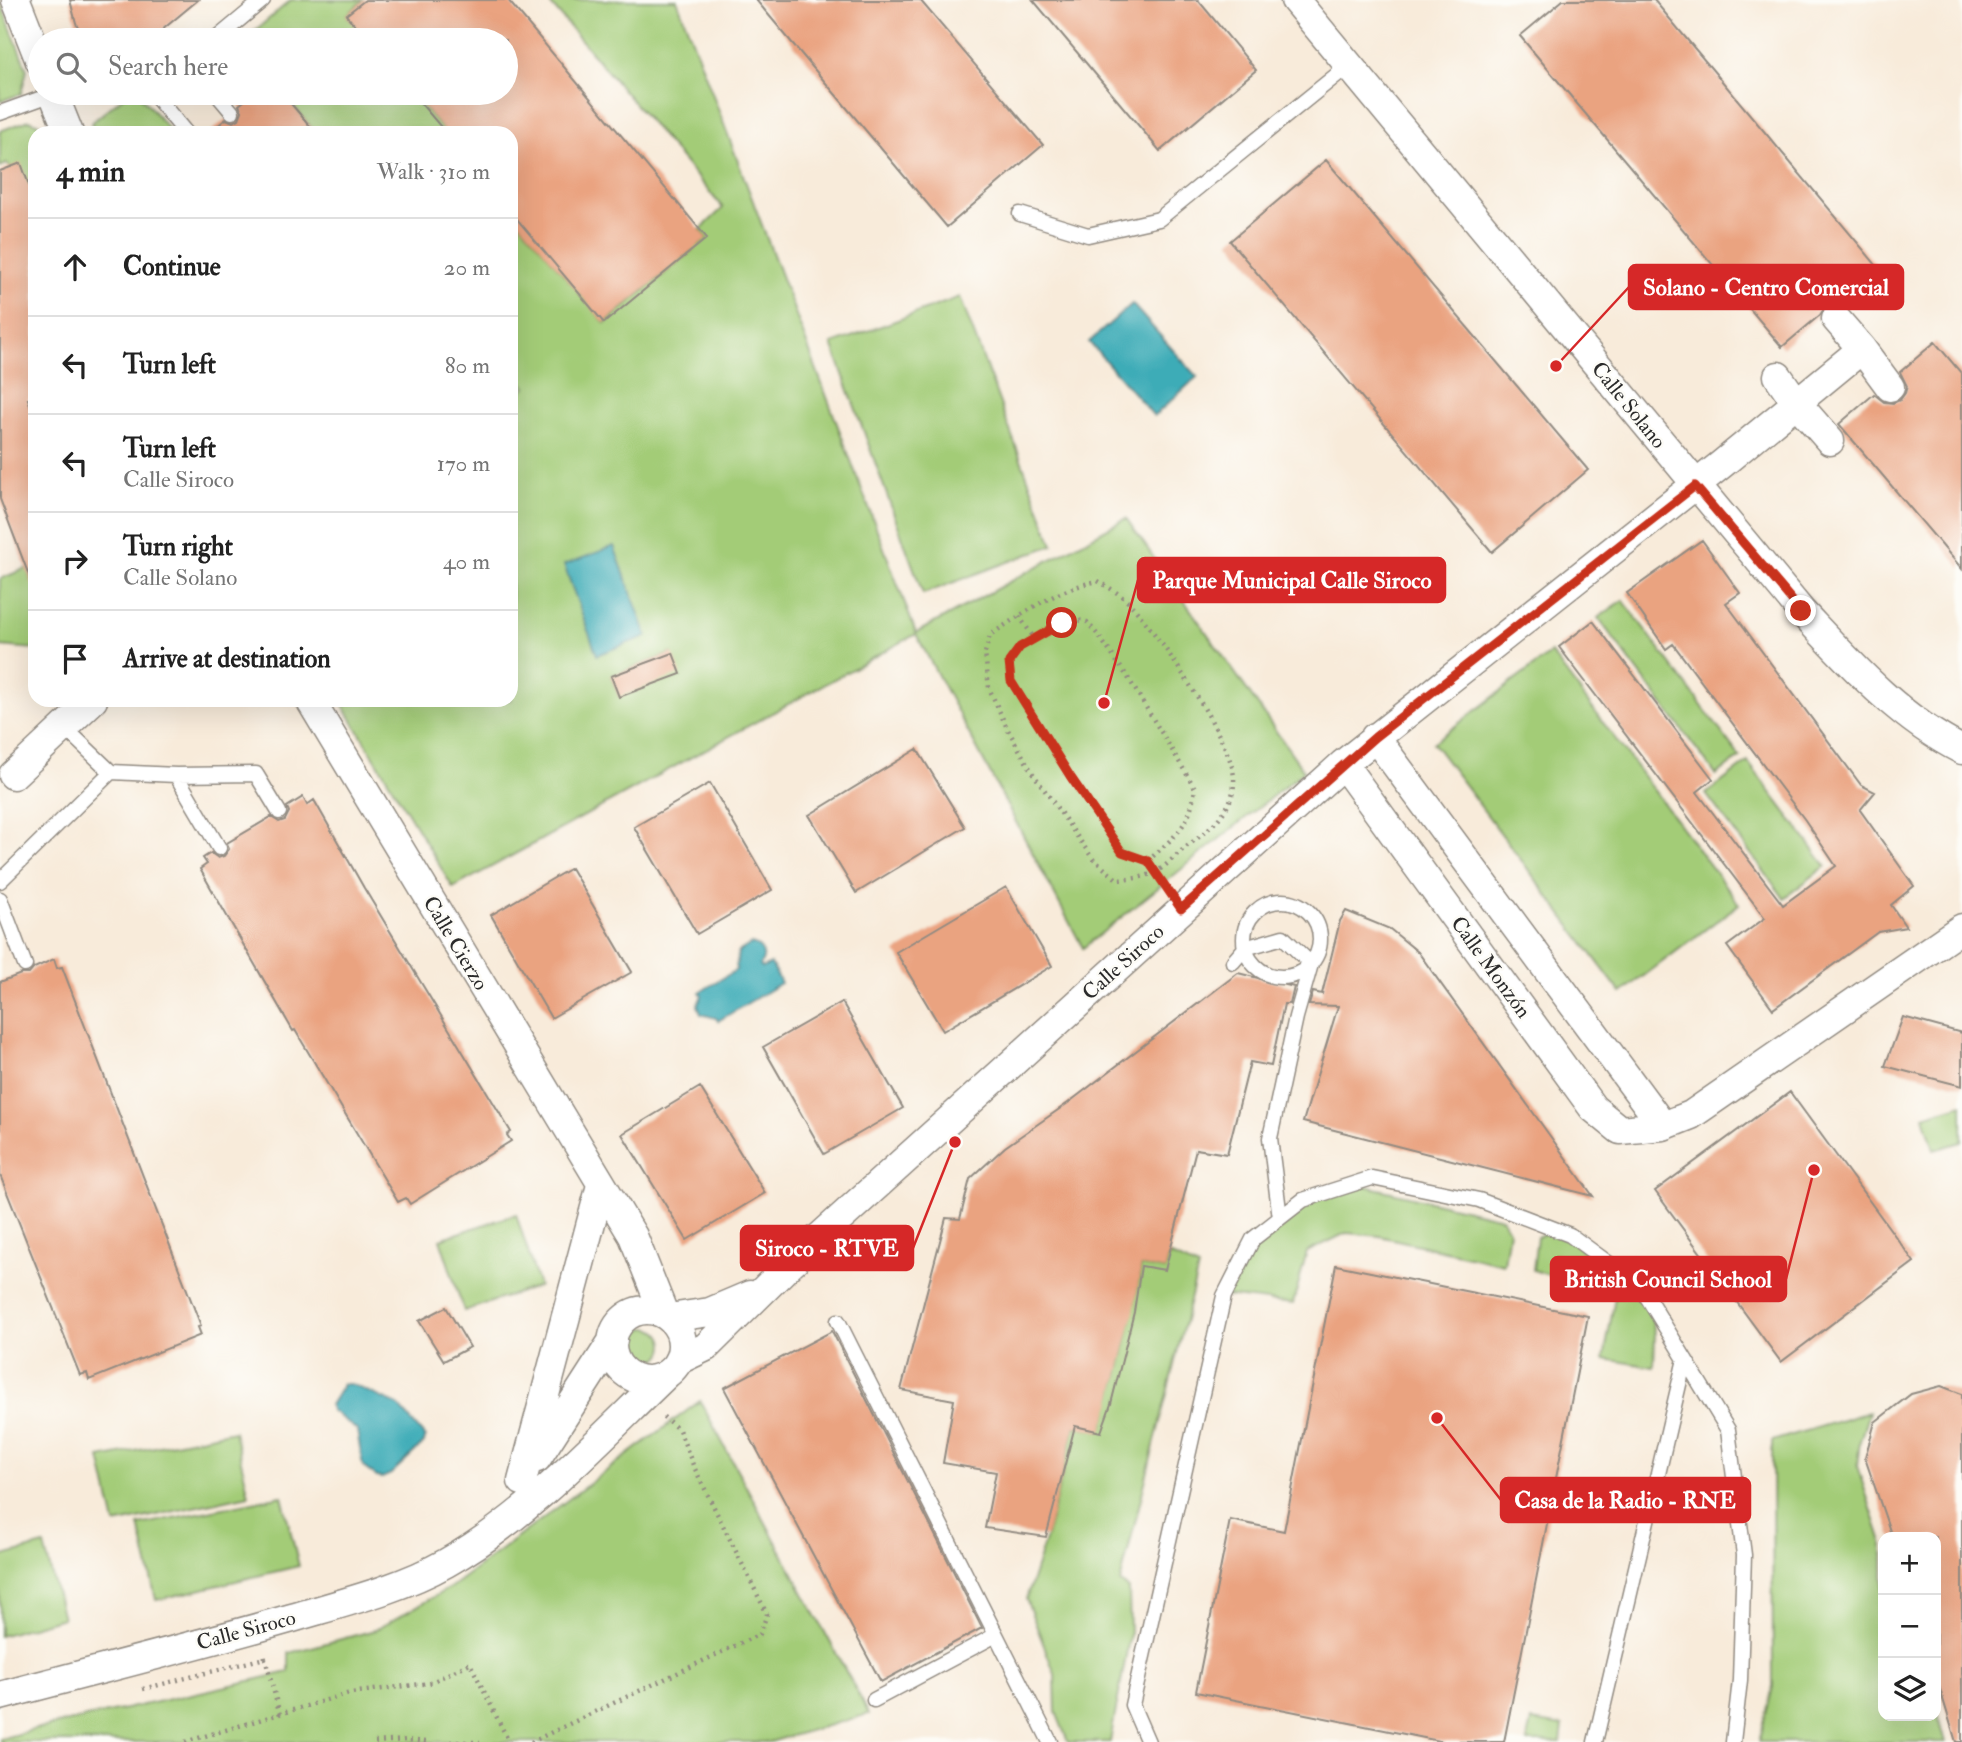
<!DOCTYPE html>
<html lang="en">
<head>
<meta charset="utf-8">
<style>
  :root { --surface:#fff; --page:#f6f6f6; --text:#222; --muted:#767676; --line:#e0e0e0 }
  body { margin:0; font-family:"IM FELL Double Pica",serif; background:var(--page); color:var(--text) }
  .controls { position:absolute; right:21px; bottom:21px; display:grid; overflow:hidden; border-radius:14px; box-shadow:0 7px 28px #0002 }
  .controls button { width:63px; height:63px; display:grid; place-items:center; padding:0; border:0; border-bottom:2px solid var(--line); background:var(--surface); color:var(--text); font:35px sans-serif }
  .stop { position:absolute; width:21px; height:21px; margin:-16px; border:5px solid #c8321e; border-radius:50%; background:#fff }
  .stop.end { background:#c8321e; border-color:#fff; box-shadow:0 2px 7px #0008 }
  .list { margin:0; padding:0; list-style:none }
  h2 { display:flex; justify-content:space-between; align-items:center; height:91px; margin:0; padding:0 28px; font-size:30px }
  h2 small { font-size:23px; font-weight:400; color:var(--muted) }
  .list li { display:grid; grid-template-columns:46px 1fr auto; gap:21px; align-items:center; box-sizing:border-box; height:98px; padding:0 28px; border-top:2px solid var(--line) }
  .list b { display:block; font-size:26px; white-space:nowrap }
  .list p { margin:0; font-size:23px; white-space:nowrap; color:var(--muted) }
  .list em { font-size:23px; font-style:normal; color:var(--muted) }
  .icon { flex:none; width:38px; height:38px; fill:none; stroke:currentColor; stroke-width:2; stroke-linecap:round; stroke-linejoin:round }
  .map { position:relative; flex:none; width:1962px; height:1742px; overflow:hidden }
  .search { position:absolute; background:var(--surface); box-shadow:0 7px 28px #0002; left:28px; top:28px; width:490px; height:77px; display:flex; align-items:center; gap:18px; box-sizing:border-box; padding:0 24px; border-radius:38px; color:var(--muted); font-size:26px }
  .panel { position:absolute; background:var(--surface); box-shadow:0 7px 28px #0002; left:28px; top:126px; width:490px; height:581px; border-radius:21px }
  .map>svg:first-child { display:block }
</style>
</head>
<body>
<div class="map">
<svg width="1962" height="1742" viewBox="0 0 1962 1742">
  <rect width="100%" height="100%" fill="#fdfcf7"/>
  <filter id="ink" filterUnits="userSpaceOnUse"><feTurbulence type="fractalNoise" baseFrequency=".0143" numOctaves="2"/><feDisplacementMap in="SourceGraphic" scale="14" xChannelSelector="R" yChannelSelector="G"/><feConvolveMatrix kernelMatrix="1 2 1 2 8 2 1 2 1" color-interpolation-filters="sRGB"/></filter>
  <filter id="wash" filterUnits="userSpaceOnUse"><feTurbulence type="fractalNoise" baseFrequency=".00686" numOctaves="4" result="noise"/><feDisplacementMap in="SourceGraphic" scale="28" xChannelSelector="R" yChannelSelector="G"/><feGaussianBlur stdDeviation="1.57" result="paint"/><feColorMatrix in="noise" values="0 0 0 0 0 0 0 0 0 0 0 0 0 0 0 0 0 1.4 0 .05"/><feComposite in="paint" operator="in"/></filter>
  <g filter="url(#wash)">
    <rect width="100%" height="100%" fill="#f8ebda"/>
    <path fill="#a3cc77" stroke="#677c51" stroke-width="2" fill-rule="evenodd" d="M291,0H363L347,15L368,40H244Z
      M547,0H677L916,633L1126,518L1304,771L1083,948L916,634L453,888L340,700H511V400L526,387L511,369V212L605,323L707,238L700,230L723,208ZM673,653L619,696L611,676Z
      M0,1L27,70L21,94L0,101Z
      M128,93H138L172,133H95L91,123Z
      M282,93H412L446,133H316Z
      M29,120L49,128L52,133H35V183L29,185L7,164L0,167V131Z
      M960,297L1053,545L923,594L832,344Z
      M27,568L31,580L35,578V649L0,646V579Z
      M1623,600L1740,757L1716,775L1598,618Z
      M1551,653L1739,904L1621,993L1433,743Z
      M1748,762L1826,866L1784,898L1706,794Z
      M1962,1104V1142L1934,1150L1924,1116Z
      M1353,1183L1502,1218L1509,1230L1504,1264L1379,1236L1346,1233L1307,1252L1293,1304L1224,1296L1253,1239L1303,1200Z
      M516,1214L539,1286L464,1311L440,1239Z
      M1555,1229L1648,1298L1655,1334L1654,1367L1604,1359L1615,1296L1533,1270L1537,1237Z
      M1169,1255L1198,1268L1120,1583L1129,1589L1130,1634L1110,1742H1068L1056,1712L1055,1674L1026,1599L1046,1537L1075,1426L1101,1431C1120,1378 1132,1322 1141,1266L1165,1270Z
      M630 1345a17 17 0 1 1 34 0a17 17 0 1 1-34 0Z
      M700,1401L869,1714L770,1742H0V1739L32,1730L289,1672V1653L375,1630L451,1587Z
      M1869,1412L1860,1441L1857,1466L1883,1545V1716H1936V1710L1946,1742H1759L1773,1687L1772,1441Z
      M234,1431L249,1495L115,1524L100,1458Z
      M282,1496L299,1566L156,1600L139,1525Z
      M44,1545L63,1618L0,1636V1557Z
      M1532,1721L1563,1726L1561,1742H1527Z"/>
    <path fill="#3cacb7" stroke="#346c71" stroke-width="2" d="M1132,304L1197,377L1154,416L1089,342Z
      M614,546L647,636L597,655L564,565Z
      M751,944C762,946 767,956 760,965L762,968L771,964L781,983L718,1021L716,1018L701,1014L698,1005L702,995L700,992L736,970L738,952Z
      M343,1384H351L398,1405L425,1437L424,1443L391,1474L382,1478L377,1477L363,1467L357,1430L331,1410L330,1405Z"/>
    <g id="blocks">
      <path fill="#eaa380" d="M70,0H198L150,40H112L108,35L90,40L83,37L76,23Z
        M365,0H508L707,238L604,323L511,212V133H446L412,93H506V40H368L346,15Z
        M756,0H920L1043,145L947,227Z
        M1033,0H1198L1256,70L1160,151Z
        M1563,0H1654L1877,266L1826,306L1820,315L1782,347L1520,36Z
        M254,93H282L316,133H209L226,119L233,122L239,119L242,111L239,105Z
        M1326,160L1588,470L1492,552L1230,241Z
        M21,163L29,185L35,183V397L28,399L35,418L33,586L0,499V171Z
        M1935,342L1962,374V569L1839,424L1874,394L1884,402L1893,403L1900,400L1905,393L1907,386L1900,372Z
        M1702,540L1740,593L1726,603L1861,785L1875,792L1860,810L1914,886L1891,905L1906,927L1878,932L1773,1009L1727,946L1765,918L1559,647L1593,621L1713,779L1697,792L1783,905L1836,866L1805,820L1673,644L1666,649L1627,593Z
        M673,653L681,674L619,697L611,676Z
        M917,749L965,827L856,893L809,815Z
        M710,783L772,890L697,934L634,827Z
        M303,797L307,805L314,800L364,888L511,1132L507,1135L511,1141L410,1204L406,1198L398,1202L295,1030L293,1031L200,869L207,864L203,858L211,853L218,858L224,856L229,849L227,843L271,817L279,822L285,820L289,812L287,807Z
        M571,868L632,972L551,1018L491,915Z
        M1006,887L1052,966L943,1031L896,952Z
        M1346,911L1390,929L1418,952L1593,1196L1303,1122L1338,1006L1309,1005L1313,992L1322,994L1340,921Z
        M54,959L57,968L62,967L201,1326L198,1327L201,1335L89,1380L87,1373L80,1375L0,1175V982L21,974H29L34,968Z
        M1238,973L1294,987L1290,1004H1284L1271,1066L1250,1062L1227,1154L1196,1149L1165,1270L1141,1266L1134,1312L1111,1404L1101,1432L1075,1426L1046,1537L985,1528L996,1472L943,1463L954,1400L901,1390L946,1218L960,1219L970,1179L1005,1147L1068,1103Z
        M842,1002L903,1108L824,1154L763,1047Z
        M1903,1017L1962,1033V1086L1885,1066Z
        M700,1087L765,1193L687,1240L622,1134Z
        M1790,1092L1914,1262L1781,1362L1655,1191Z
        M1336,1265L1588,1316L1504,1742H1444L1196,1692L1230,1520L1284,1531Z
        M446,1307L470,1347L444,1361L419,1321Z
        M832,1331L982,1628L881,1682L724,1388Z
        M1941,1386L1962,1394V1742H1956L1936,1676V1537H1892L1865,1458L1875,1422L1911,1394Z"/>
    </g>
  </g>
  <g filter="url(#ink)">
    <use href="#blocks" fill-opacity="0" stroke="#928b82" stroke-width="2"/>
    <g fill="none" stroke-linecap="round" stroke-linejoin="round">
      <g stroke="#928b82" stroke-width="17">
        <path id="service" d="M215,40L263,0
          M153,93L186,133
          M216,93L232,112
          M0,113L53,94
          M1020,214L1088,235L1159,219L1349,65
          M111,772L176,775L256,774L279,812
          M176,775L219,848
          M0,881L111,772L64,727
          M0,899L25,965
          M1244 939a38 38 0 1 1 76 0a38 38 0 1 1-76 0Z
          M1233,962L1245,948L1283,937L1311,964L1296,1017L1270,1138L1280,1218
          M838,1321L1050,1742
          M1685,1359L1728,1430L1744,1555L1740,1680L1733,1742
          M874,1700L996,1635
          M1148,1742L1132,1705L1224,1296L1253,1239L1303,1200L1372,1178L1479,1200L1570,1235L1641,1287L1685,1359L1595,1742"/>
      </g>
      <g stroke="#928b82" stroke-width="31">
        <path id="minor" d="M16,0L40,61
          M1295,0L1801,611C1850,663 1897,717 1962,750
          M53,93L69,133
          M1836,319L1862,349L1890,387
          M1778,376L1796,402L1830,441
          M310,700L633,1236L664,1314
          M1375,737L1663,1126
          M1343,764L1593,1108L1620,1130L1663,1126L1691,1115L1962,928
          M13,775L93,700
          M612 1345a35 35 0 1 1 70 0a35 35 0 1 1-70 0Z
          M669,1318L710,1312L750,1295
          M681,1359L706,1347L791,1263L1343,764L1722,464L1862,349
          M537,1458L613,1340
          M522,1481L601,1185
          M0,1696C97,1670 195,1646 292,1618C342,1603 400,1589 446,1563C527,1518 600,1438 667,1374"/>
      </g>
      <path stroke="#928b82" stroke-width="4.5" stroke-dasharray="2 5" stroke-linecap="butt" d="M1098,581C1110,588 1122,595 1132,606C1158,634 1233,742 1234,778C1236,813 1203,833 1180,852C1172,859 1164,868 1155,872C1144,878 1130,879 1118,880L1093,859L1032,772L1007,728L989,688L985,653L990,635C1024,613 1056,589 1098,581Z
        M1019,616L1034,638
        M1148,861L1122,852L1070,776L1011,681L1008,662C1026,641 1048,628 1073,619L1087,622L1098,635L1127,676L1195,788C1190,828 1175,835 1148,861L1167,888
        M265,1658L280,1715
        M143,1689L265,1658L264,1653
        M185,1742L350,1693L430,1683L470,1663L509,1742
        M375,1742L407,1740L426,1742
        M451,1742H480
        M531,1742L760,1634L767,1614L693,1465L679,1430L660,1414"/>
      <use href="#service" stroke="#fff" stroke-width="14"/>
      <use href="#minor" stroke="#fff" stroke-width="28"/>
    </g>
  </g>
  <g fill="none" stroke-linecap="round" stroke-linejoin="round" filter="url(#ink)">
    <path stroke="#c8321e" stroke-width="9" d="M1062,623L1020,647L1009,662L1011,681L1070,776L1122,852L1148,861L1181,909L1375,737L1695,486L1801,611"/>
  </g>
  <g text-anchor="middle" stroke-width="5" stroke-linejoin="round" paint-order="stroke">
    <g font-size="21" fill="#2b2b2b" stroke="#fdfcf7">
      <text transform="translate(1629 405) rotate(51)" y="7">Calle Solano</text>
      <text transform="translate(456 943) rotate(59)" y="7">Calle Cierzo</text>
      <text transform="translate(1123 962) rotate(-42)" y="7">Calle Siroco</text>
      <text transform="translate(1491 967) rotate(54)" y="7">Calle Monzón</text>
      <text transform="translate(246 1630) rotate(-15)" y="7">Calle Siroco</text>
    </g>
  </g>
  <path fill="none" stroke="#d62828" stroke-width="2.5" d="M1556 366L1629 287M1104 703L1138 580M955 1142L913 1248M1814 1170L1786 1279M1437 1418L1501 1500"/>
  <g fill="#d62828" stroke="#fdfcf7" stroke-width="2.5">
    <circle cx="1556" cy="366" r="7"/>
    <circle cx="1104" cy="703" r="7"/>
    <circle cx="955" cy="1142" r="7"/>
    <circle cx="1814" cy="1170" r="7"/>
    <circle cx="1437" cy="1418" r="7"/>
  </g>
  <g fill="#d62828" stroke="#d62828" stroke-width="2.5">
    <rect x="1629" y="265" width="274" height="44" rx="7"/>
    <rect x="1138" y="558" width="307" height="44" rx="7"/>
    <rect x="741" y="1226" width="172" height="44" rx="7"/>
    <rect x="1551" y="1257" width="235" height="44" rx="7"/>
    <rect x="1501" y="1478" width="249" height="44" rx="7"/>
  </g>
  <g font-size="23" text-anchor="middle" font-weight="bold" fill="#fff">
    <text x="1766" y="295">Solano - Centro Comercial</text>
    <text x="1292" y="588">Parque Municipal Calle Siroco</text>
    <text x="827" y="1256">Siroco - RTVE</text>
    <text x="1668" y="1287">British Council School</text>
    <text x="1625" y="1508">Casa de la Radio - RNE</text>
  </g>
</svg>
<div class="controls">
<button>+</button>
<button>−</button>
<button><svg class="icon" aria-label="layers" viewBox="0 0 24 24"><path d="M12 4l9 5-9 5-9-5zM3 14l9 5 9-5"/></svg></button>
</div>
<div class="stop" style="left:1062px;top:623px"></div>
<div class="stop end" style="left:1801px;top:611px"></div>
<div class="search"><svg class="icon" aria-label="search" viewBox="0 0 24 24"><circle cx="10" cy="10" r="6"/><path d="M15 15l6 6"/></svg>Search here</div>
<section class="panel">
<h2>4 min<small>Walk · 310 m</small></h2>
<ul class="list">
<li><svg class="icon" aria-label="ahead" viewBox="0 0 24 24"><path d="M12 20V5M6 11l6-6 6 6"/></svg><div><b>Continue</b></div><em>20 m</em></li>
<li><svg class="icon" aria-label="left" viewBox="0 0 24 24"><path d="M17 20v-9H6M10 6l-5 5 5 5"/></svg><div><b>Turn left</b></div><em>80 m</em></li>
<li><svg class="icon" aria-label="left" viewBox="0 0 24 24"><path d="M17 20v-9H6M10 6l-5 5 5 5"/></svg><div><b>Turn left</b><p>Calle Siroco</p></div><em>170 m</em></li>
<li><svg class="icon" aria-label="right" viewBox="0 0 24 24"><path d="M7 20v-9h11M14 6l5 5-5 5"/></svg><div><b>Turn right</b><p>Calle Solano</p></div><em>40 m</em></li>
<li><svg class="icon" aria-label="arrive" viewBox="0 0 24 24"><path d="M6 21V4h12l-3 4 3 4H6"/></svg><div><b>Arrive at destination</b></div></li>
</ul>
</section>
</div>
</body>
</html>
